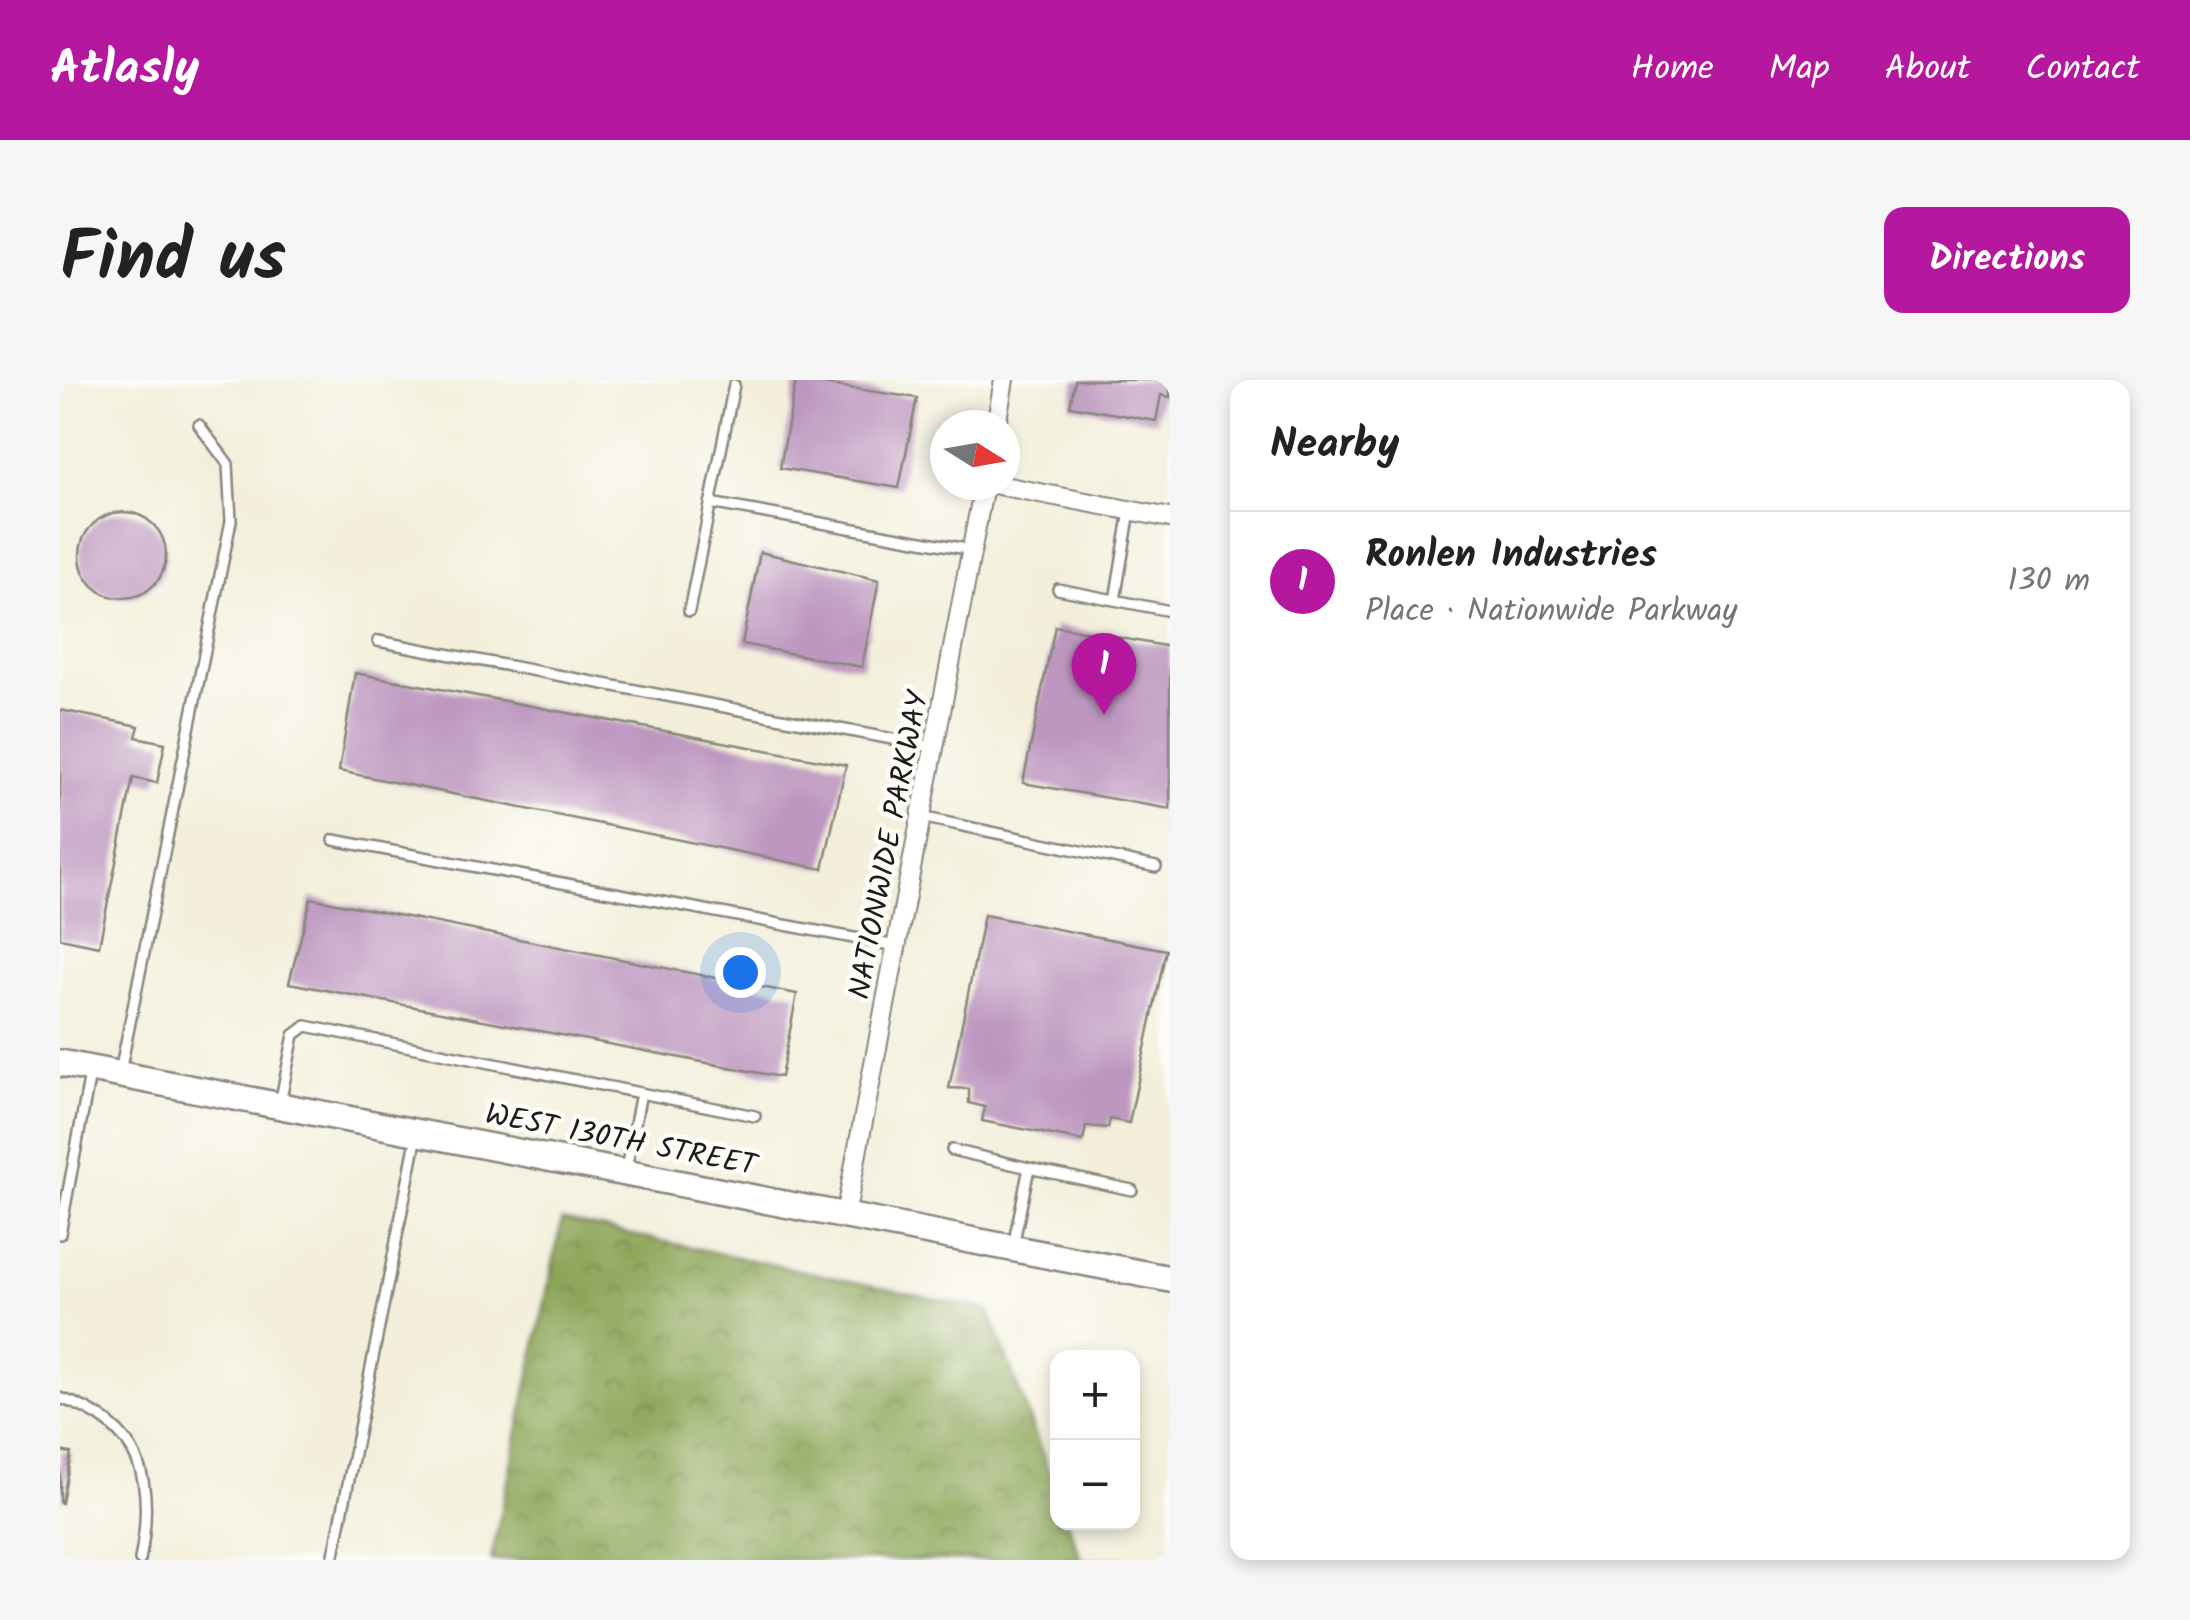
<!DOCTYPE html>
<html lang="en">
<head>
<meta charset="utf-8">
<style>
  :root { --surface:#fff; --page:#f6f6f6; --text:#222; --muted:#767676; --line:#e0e0e0; --accent:#b5179e }
  body { margin:0; font-family:Kalam,sans-serif; background:var(--page); color:var(--text) }
  .controls { position:absolute; right:30px; bottom:30px; display:grid; overflow:hidden; border-radius:20px; box-shadow:0 5px 15px #0003 }
  .controls button { width:90px; height:90px; display:grid; place-items:center; padding:0; border:0; border-bottom:2px solid var(--line); background:var(--surface); color:var(--text); font:50px sans-serif }
  .compass { position:absolute; left:870px; top:30px; width:90px; height:90px; border-radius:50%; background:var(--surface); box-shadow:0 5px 15px #0003; rotate:101deg }
  .you { position:absolute; left:680px; top:592px; width:35px; height:35px; margin:-25px; border:8px solid #fff; border-radius:50%; background:#1a73e8; box-shadow:0 0 0 15px #1a73e833 }
  .badge { display:grid; place-items:center; width:65px; height:65px; border-radius:50%; background:var(--accent); color:#fff; font-size:32px; font-weight:700 }
  .pin { position:absolute; translate:-50% -82px; filter:drop-shadow(0 2px 5px #0008) }
  .pin::after { content:''; position:absolute; top:52px; width:35px; height:30px; background:inherit; clip-path:polygon(0 0,100% 0,50% 100%) }
  .list { margin:0; padding:0; list-style:none }
  h2 { display:flex; justify-content:space-between; align-items:center; height:130px; margin:0; padding:0 40px; font-size:42px }
  h2 small { font-size:32px; font-weight:400; color:var(--muted) }
  .list li { display:grid; grid-template-columns:65px 1fr auto; gap:30px; align-items:center; box-sizing:border-box; height:140px; padding:0 40px; border-top:2px solid var(--line) }
  .list b { display:block; font-size:38px; white-space:nowrap }
  .list p { margin:0; font-size:32px; white-space:nowrap; color:var(--muted) }
  .list em { font-size:32px; font-style:normal; color:var(--muted) }
  .map { position:relative; flex:none; width:1110px; height:1180px; overflow:hidden; border-radius:20px }
  header { display:flex; align-items:center; gap:60px; box-sizing:border-box; height:140px; padding:0 50px; background:var(--accent); color:#fff }
  header strong { font-size:48px }
  nav { display:flex; gap:55px; margin-inline-start:auto; font-size:35px }
  .intro { display:flex; align-items:center; justify-content:space-between; box-sizing:border-box; height:240px; padding:0 60px }
  h1 { margin:0; font-size:70px }
  .button { padding:25px 45px; border-radius:20px; background:var(--accent); color:#fff; font-size:35px; font-weight:700 }
  main { display:flex; gap:60px; padding:0 60px }
  aside { flex:1; background:var(--surface); border-radius:20px; box-shadow:0 5px 15px #0003 }
  .map>svg:first-child { display:block }
</style>
</head>
<body>
<header>
<strong>Atlasly</strong>
<nav><a>Home</a><a>Map</a><a>About</a><a>Contact</a></nav>
</header>
<div class="intro"><h1>Find us</h1><a class="button">Directions</a></div>
<main>
<div class="map">
<svg width="1110" height="1180" viewBox="0 0 1110 1180">
  <defs>
    <pattern id="forest-crowns" width="20" height="18" patternUnits="userSpaceOnUse" patternTransform="scale(2.5)"><rect width="20" height="18" fill="#8ca658"/><path d="M2 6a3 3 0 1 1 6 0M12 15a3 3 0 1 1 6 0" fill="none" stroke="#728648"/></pattern>
  </defs>
  <rect width="100%" height="100%" fill="#fdfcf7"/>
  <filter id="ink" filterUnits="userSpaceOnUse"><feTurbulence type="fractalNoise" baseFrequency=".01" numOctaves="2"/><feDisplacementMap in="SourceGraphic" scale="20" xChannelSelector="R" yChannelSelector="G"/><feConvolveMatrix kernelMatrix="1 2 1 2 8 2 1 2 1" color-interpolation-filters="sRGB"/></filter>
  <filter id="wash" filterUnits="userSpaceOnUse"><feTurbulence type="fractalNoise" baseFrequency=".0048" numOctaves="4" result="noise"/><feDisplacementMap in="SourceGraphic" scale="40" xChannelSelector="R" yChannelSelector="G"/><feGaussianBlur stdDeviation="2.25" result="paint"/><feColorMatrix in="noise" values="0 0 0 0 0 0 0 0 0 0 0 0 0 0 0 0 0 1.4 0 .05"/><feComposite in="paint" operator="in"/></filter>
  <g filter="url(#wash)">
    <rect width="100%" height="100%" fill="#f3efdb"/>
    <path fill="url(#forest-crowns)" stroke="#54613a" stroke-width="2.5" d="M502,840L929,930L997,1113L998,1142L1008,1143L1022,1180H1110H431Z"/>
    <g id="blocks">
      <path fill="#bd97c0" d="M736,0L857,18L839,108L720,88Z
        M1015,0H1110V17L1101,15L1096,41L1010,26Z
        M20 175a43 43 0 1 1 86 0a43 43 0 1 1-86 0Z
        M700,172L819,200L802,287L682,264Z
        M995,246L1110,267V429L963,403Z
        M295,293L786,385L763,489L279,391Z
        M0,330L79,346L76,357L105,363L97,403L73,398L39,566L0,558Z
        M251,518L737,614L721,697L229,603Z
        M924,535L1106,570L1069,743L1050,739L1048,748L1026,746L1023,761L922,741L925,727L909,723V709L889,708Z
        M0,1071L11,1073L2,1123H0Z"/>
    </g>
  </g>
  <g filter="url(#ink)">
    <use href="#blocks" fill-opacity="0" stroke="#88867c" stroke-width="2.5"/>
    <g fill="none" stroke-linecap="round" stroke-linejoin="round">
      <g stroke="#88867c" stroke-width="14">
        <path id="lane" d="M650,123L912,170
          M998,209L1110,231
          M1055,220L1070,131
          M629,231L674,5
          M318,261L874,367
          M861,437L1096,487
          M274,460L836,566
          M60,692L171,141L168,84L139,45
          M220,723L234,655L246,646L695,736
          M892,770L969,788
          M566,789L581,713
          M0,854L31,689
          M953,866L969,788L1072,810
          M0,1018C84,1046 95,1102 80,1180
          M273,1180L357,755"/>
      </g>
      <g stroke="#88867c" stroke-width="22">
        <path id="street" d="M936,45L944,0
          M938,105L1110,138
          M785,836L924,105"/>
      </g>
      <g stroke="#88867c" stroke-width="30">
        <path id="secondary" d="M0,683L1110,899"/>
      </g>
      <use href="#lane" stroke="#fff" stroke-width="9"/>
      <use href="#street" stroke="#fff" stroke-width="18"/>
      <use href="#secondary" stroke="#fff" stroke-width="25"/>
    </g>
  </g>
  <g text-anchor="middle" stroke-width="9" stroke-linejoin="round" paint-order="stroke">
    <g font-size="30" fill="#1c1c1c" stroke="#fdfcf7">
      <text transform="translate(828 465) rotate(-79)" y="10">NATIONWIDE PARKWAY</text>
      <text transform="translate(561 759) rotate(11)" y="10">WEST 130TH STREET</text>
    </g>
  </g>
</svg>
<div class="controls">
<button>+</button>
<button>−</button>
</div>
<svg class="compass" viewBox="-18 -18 36 36"><path d="M0-13l5 13h-10z" fill="#e53935"/><path d="M0 13l5-13h-10z" fill="#767676"/></svg>
<div class="you"></div>
<div class="pin badge" style="left:1044px;top:335px">1</div>
</div>
<aside>
<h2>Nearby<small></small></h2>
<ul class="list">
<li><span class="badge">1</span><div><b>Ronlen Industries</b><p>Place · Nationwide Parkway</p></div><em>130 m</em></li>
</ul>
</aside>
</main>
</body>
</html>
